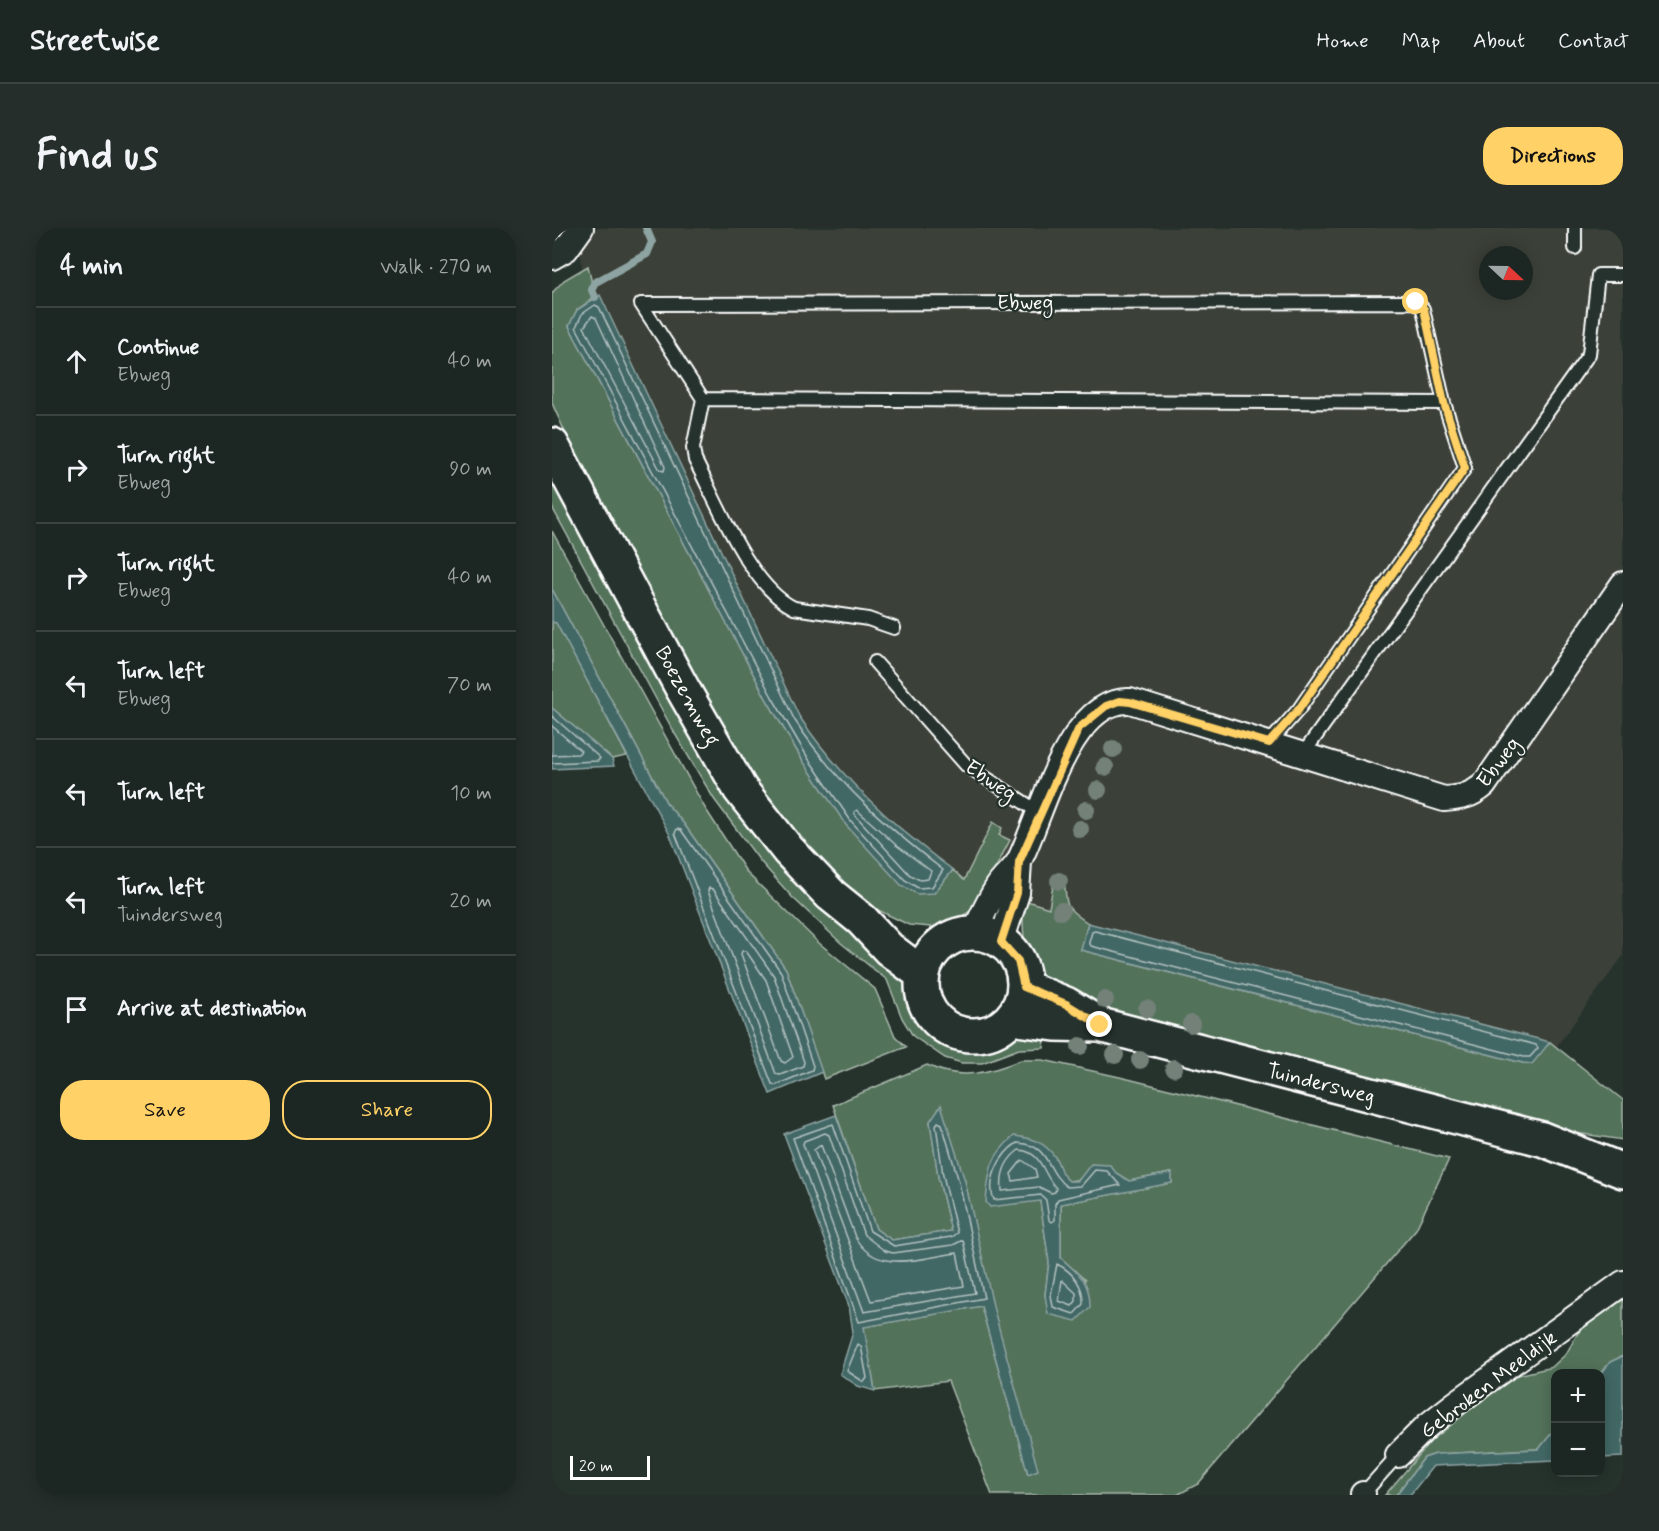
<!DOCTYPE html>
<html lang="en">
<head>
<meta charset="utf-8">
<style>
  :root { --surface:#1c2622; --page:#252e2a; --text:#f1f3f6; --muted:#a0a5a5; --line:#3a4340; --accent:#ffd166 }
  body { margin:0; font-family:Mynerve,sans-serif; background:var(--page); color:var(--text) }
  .controls { position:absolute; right:18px; bottom:18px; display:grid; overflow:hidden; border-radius:12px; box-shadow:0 3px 15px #0003 }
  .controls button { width:54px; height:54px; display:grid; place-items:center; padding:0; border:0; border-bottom:2px solid var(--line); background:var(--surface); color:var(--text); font:30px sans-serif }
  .compass { position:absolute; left:927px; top:18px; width:54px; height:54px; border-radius:50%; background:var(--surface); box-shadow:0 3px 15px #0003; rotate:112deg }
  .scale { position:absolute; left:18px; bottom:15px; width:80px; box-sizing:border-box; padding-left:6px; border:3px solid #fff; border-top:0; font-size:16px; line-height:21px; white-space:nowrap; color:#fff; -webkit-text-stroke:4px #26332d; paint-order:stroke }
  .stop { position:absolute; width:18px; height:18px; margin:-14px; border:4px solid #ffd166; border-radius:50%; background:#fff }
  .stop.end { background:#ffd166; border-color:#fff; box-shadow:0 2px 6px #0008 }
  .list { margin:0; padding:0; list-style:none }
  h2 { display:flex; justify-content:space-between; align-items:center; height:78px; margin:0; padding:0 24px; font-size:26px }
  h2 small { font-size:20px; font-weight:400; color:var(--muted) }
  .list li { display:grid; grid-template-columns:39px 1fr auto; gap:18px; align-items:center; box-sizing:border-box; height:108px; padding:0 24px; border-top:2px solid var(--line) }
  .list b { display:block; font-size:22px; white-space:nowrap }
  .list p { margin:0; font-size:20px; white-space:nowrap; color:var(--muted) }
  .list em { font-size:20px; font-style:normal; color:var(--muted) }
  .actions { display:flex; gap:12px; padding:18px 24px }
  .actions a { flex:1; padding:14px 0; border:2px solid var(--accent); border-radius:24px; text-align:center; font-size:21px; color:var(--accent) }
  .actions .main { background:var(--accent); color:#111 }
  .icon { flex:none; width:33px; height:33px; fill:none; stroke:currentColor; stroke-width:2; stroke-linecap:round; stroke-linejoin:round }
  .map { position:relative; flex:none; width:1071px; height:1267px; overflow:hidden; border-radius:24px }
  header { display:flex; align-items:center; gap:36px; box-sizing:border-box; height:84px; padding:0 30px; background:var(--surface); border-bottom:2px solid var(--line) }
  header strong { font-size:28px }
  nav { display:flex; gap:33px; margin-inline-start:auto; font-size:21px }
  .intro { display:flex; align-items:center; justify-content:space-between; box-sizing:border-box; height:144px; padding:0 36px }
  h1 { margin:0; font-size:42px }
  .button { padding:15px 27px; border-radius:24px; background:var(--accent); color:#111; font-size:21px; font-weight:700 }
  main { display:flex; gap:36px; padding:0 36px }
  aside { flex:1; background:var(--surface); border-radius:24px; box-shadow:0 3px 15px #0003 }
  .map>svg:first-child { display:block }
</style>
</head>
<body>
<header>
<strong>Streetwise</strong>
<nav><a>Home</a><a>Map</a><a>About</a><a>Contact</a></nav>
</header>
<div class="intro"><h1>Find us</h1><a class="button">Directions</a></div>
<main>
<aside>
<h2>4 min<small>Walk · 270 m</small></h2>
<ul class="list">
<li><svg class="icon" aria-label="ahead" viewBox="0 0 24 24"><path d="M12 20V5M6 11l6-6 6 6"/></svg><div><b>Continue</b><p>Ebweg</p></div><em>40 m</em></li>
<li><svg class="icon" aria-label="right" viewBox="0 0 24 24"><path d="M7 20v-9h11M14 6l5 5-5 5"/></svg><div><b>Turn right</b><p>Ebweg</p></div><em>90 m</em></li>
<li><svg class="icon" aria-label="right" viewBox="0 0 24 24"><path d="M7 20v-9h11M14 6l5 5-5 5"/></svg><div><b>Turn right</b><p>Ebweg</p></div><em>40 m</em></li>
<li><svg class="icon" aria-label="left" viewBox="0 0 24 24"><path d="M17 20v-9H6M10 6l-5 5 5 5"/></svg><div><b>Turn left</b><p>Ebweg</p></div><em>70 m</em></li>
<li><svg class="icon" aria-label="left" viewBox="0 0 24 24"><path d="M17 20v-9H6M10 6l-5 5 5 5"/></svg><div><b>Turn left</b></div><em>10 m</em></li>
<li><svg class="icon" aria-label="left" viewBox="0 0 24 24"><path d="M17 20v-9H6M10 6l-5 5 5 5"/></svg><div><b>Turn left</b><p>Tuindersweg</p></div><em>20 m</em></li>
<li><svg class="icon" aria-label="arrive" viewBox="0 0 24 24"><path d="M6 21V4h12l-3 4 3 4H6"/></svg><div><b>Arrive at destination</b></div></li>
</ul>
<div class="actions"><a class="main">Save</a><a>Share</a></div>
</aside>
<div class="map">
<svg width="1071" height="1267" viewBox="0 0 1071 1267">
  <rect width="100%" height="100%" fill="#26332d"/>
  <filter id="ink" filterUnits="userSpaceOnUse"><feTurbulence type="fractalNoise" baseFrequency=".0167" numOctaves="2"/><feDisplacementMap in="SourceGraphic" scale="12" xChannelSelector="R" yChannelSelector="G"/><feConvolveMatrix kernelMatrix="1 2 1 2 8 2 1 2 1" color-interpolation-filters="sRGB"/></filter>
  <g filter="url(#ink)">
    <path fill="#3a4038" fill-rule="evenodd" d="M26,0H1071V728L985,845L506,716L369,643L248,509L32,59ZM936,27H972V63H936Z"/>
    <path fill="#53725a" stroke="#a9b8ac" stroke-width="1.5" fill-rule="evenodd" d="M36,38L43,69L25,82L17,98L215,472L251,533L382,665L401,642L412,652L441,594L450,600L447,607L458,612L422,681L390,700L357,697L326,682L288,654L257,623L217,572L167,493L29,240L0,175V65L12,52Z
      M0,248L133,492L353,750L369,792L383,807L396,815L429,820L469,805L494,804L492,820L467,821L430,835H410L393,830L361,808L350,790L335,752L289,715L240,669L208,633L162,571L123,506L0,279Z
      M0,303L153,580L195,645L267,715L323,761L343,808L354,819L272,851L234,741L132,596L115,576L0,361Z
      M0,394H4L75,528L60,531L0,480Z
      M503,647L512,650C516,678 509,677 536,695L529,722L971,835L998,814L1071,872V912L1024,905L756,837L525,773C517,769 506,765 499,760C471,737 469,705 472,672L497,680Z
      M469,832H491L572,850L897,931L864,1001L646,1256L625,1267H440L396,1153L323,1163L311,1099L429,1078L476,1246L413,953L378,893L386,948L399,1003L340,1012L324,1001L281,877L375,837C408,853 437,845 469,832ZM504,931L507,944L517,953L564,945L577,953L619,945L620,955L509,976V1030L533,1052L493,1067L497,1034L488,973Z
      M1071,1070V1128L1058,1134L1049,1146H1004L1003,1201L987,1221L884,1226L872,1230L844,1267H833L879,1213L893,1202L958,1149L1000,1139L1014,1126L1026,1105L1038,1094Z"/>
    <path fill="#426765" stroke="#8ea4a3" stroke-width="1.5" d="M48,67L247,488C288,550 342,599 401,642L382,665L365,666L349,657L294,597L251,533L215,472L17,98L25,82Z
      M0,361L115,576L132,596L234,741L270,844L218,866L118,607L4,395L0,394Z
      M0,480L60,531L62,538L0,541Z
      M536,695L998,814L980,836L971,835L529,722Z
      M389,877L413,953L442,1082L486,1242L476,1246L429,1078L312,1099L323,1163L306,1158L288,1146L301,1104L297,1078L232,906L284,887L324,1001L340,1012L399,1003L386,948L378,893Z
      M462,908C479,910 493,914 503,929C510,940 506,944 517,953H526L539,936L558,937L564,945L577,953L620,945V955L509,976V1030C527,1047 538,1052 538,1079L524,1093L496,1086L493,1067L497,1034L488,973L438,979L434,974C437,942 437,930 462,908Z
      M1071,1128V1229L1049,1230V1146L1058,1134Z
      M1003,1201V1232L881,1238L858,1267H844L872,1230L884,1226L987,1221Z"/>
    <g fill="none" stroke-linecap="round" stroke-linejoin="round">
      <path stroke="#b3c2c1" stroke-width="1.5" d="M43,77L47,79L242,491C282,553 333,597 391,642L380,659L366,660L353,652L299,593L256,530L220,469L24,99L30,86Z
        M40,88L44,90L113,239L112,243L108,242L32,99Z
        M0,488L48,530L46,533L0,535
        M0,498L29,523L26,526L0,527
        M305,582L344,617L379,643L376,651L368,652L358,647L304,588L302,584Z
        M125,601L129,602L229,744L261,838L260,842L224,857L220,856L123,605Z
        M157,660L161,661L222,748L252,834L251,838L228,847L224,846L156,663Z
        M543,703L984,817L986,820L978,829H972L539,718L537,714L540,704Z
        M190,723H194L214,752L241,829L233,835L229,833L189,726Z
        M386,894L390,896L407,954L432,1070L307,1094L241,910L281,896L318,1003L342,1018L399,1009L405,1005L391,947L384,897Z
        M273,905L277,907L312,1007L333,1023L341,1025L401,1017L411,1012L423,1065L312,1084L251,916L252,913Z
        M465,915C500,917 492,942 515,959L529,958L543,942L555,943L568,957L506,971L503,976V992L500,994L497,992L494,972L489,967L442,972C434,952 448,926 465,915Z
        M269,917L303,1009C324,1048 371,1029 405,1025L412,1058L319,1073L262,922Z
        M467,922C491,924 490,946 504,960L503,964L499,965L487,959L450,963C448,946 453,932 467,922Z
        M470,932L483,941L485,949L461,953L459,946Z
        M505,1036C521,1044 532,1058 531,1076L522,1086L501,1079L499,1067Z
        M510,1052L524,1065V1073L520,1078L507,1073Z
        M306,1116L309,1118L315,1150L312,1154L295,1143Z"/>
      <path stroke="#8ea4a3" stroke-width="8" d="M43,69L40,62L42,55L95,26L100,14L94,0"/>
      <g stroke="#fff" stroke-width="16">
        <path id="service" d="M1023,0V20
          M151,171L141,220L143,232C165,275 198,359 242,380L316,391L342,400
          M323,434L414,537L488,585
          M717,515L747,481L913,240L892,175L151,171L89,76L864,74L871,81L892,175
          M751,526L1037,126L1046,47H1071
          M811,1266L846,1227"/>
      </g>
      <g stroke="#fff" stroke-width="28">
        <path id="minor" d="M0,29L14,21L29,0
          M422,705C429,690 436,674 445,660C451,649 463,642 468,631C490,587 517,470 578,473L892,571C908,570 919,568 932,557L1071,356
          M449,714L465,665L467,634
          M846,1227L876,1197L903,1176L1071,1055
          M811,1267V1266"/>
      </g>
      <g stroke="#fff" stroke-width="38">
        <path id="secondary" d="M0,217L129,458L188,561L236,622L279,667L310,692L337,721L370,746
          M370 756a51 51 0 1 1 102 0a51 51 0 1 1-102 0Z
          M472,759L514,776L547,796
          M459,790L503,796L548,797L990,911L1071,943"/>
      </g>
      <use href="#service" stroke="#26332d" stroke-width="12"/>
      <use href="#minor" stroke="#26332d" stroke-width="24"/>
      <use href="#secondary" stroke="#26332d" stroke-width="33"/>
    </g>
    <g fill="#738178">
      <circle cx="561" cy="521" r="9"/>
      <circle cx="553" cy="539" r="9"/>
      <circle cx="546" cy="562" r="9"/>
      <circle cx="534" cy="582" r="9"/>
      <circle cx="528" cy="601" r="9"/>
      <circle cx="507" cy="653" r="9"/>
      <circle cx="509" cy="683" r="9"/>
      <circle cx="553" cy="772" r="9"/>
      <circle cx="595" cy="781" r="9"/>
      <circle cx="639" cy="796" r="9"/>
      <circle cx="528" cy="818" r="9"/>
      <circle cx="563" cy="827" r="9"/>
      <circle cx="588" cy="832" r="9"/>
      <circle cx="622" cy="840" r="9"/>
    </g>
  </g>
  <g fill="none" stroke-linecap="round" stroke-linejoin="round" filter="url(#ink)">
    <path stroke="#ffd166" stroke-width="8" d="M548,797L514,776L472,759L466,733L449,714L465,665L467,634L527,500L554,478L568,473L578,474L717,515L747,481L913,240L892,175L872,81L864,74"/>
  </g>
  <g text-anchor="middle" stroke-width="5" stroke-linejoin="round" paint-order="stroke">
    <g font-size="21" fill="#fff" stroke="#26332d">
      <text x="473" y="81">Ebweg</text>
      <text transform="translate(136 468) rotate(61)" y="7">Boezemweg</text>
      <text transform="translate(946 534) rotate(-53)" y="7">Ebweg</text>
      <text transform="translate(439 552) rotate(34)" y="7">Ebweg</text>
      <text transform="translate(769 855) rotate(14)" y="7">Tuindersweg</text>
      <text transform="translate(936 1156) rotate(-37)" y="7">Gebroken Meeldijk</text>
    </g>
  </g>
</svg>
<div class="controls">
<button>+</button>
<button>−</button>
</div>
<svg class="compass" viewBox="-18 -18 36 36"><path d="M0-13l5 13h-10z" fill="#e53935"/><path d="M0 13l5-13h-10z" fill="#a0a5a5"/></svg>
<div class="scale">20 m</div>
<div class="stop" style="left:864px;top:74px"></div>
<div class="stop end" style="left:548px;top:797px"></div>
</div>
</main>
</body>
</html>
